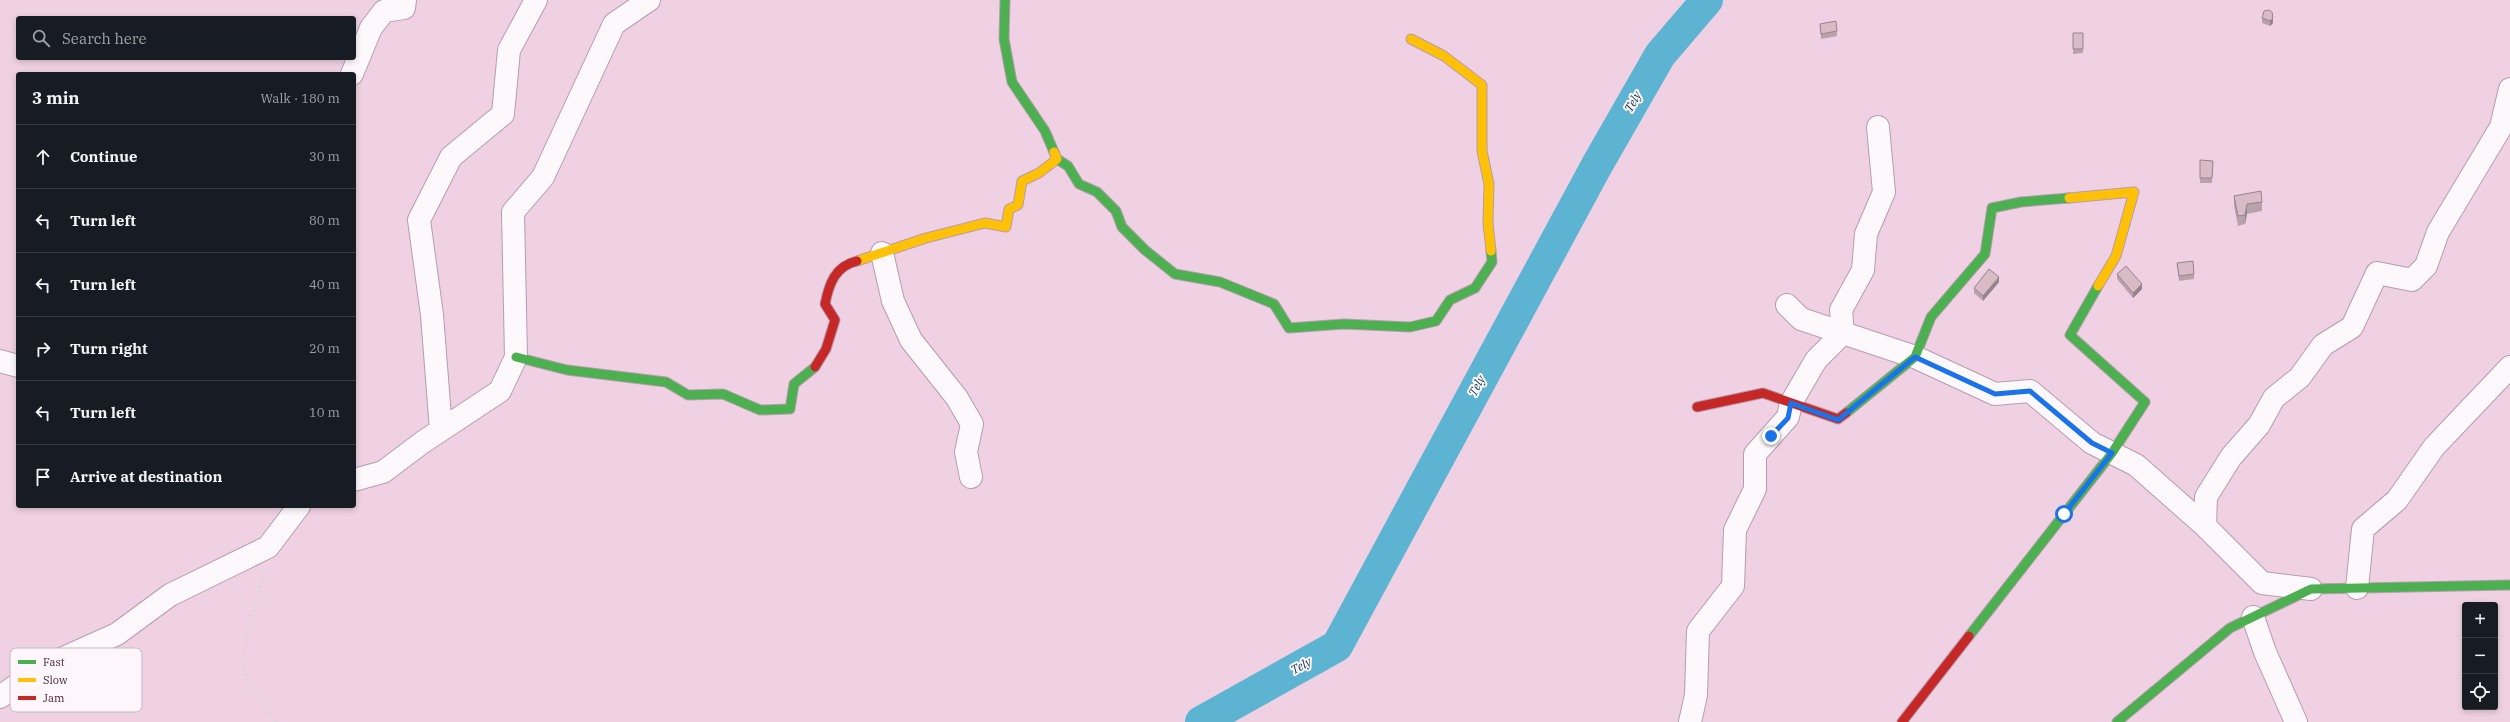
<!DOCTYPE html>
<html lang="en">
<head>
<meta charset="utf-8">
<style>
  :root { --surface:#171b24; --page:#242831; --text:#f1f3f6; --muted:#9ea1a6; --line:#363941 }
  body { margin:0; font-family:"IBM Plex Serif",serif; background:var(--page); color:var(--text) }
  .controls { position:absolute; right:12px; bottom:12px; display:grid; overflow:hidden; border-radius:4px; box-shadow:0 2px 6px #0003 }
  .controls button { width:36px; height:36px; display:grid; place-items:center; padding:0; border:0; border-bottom:1px solid var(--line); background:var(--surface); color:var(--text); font:20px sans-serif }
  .stop { position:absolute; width:12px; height:12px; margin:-9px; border:3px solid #1a73e8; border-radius:50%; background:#fff }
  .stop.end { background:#1a73e8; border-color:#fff; box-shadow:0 1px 4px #0008 }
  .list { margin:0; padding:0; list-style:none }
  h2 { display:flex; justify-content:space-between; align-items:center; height:52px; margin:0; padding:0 16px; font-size:17px }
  h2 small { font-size:13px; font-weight:400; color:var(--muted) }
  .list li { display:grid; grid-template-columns:26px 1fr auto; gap:12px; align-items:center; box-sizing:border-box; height:64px; padding:0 16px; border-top:1px solid var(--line) }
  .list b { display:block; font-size:15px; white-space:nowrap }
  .list em { font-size:13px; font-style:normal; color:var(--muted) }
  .icon { flex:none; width:22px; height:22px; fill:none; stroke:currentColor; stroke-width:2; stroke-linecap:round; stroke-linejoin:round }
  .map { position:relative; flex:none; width:2510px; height:722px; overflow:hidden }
  .search { position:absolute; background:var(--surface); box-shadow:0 2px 6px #0003; left:16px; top:16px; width:340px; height:44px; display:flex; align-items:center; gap:10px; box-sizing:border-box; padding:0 14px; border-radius:4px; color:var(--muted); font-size:15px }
  .panel { position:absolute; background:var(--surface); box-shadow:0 2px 6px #0003; left:16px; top:72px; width:340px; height:436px; border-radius:4px }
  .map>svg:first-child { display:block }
</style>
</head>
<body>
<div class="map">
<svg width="2510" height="722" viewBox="0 0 2510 722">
  <rect width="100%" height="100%" fill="#efd1e3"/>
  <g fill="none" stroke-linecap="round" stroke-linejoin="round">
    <path stroke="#5db3d2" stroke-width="32" d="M1201,722L1337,646L1597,165L1660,55L1707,0"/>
    <g stroke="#b69dad" stroke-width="24">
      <path id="street" d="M352,74L371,28L384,11L404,8L405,0
        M882,253L893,301L911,340L957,398L972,424L966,452L971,477
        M1787,305L1801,319L1915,357L1995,394L2030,391L2092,443L2136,465L2205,526L2262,583L2311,589
        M0,361L18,366
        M441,430L432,315L419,220L451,157L503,114L509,50L536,0
        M354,480L383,472L423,442L500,391L516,357L513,212L543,177L614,24L649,0
        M2205,526L2206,497L2231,457L2259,425L2274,398L2300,377L2323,345L2352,327L2377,273L2412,280L2426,266L2438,232L2501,127L2510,89
        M2357,588L2363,529L2397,500L2434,447L2510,367
        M2253,617L2265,652L2296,722
        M0,697L41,668L117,634L170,595L268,547L299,506
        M1690,722L1696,695L1698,631L1733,586L1735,530L1755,489V454L1788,417L1791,403L1816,360L1843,333L1841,310L1863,270L1866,234L1884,192L1878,127"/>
    </g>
    <g stroke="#b69dad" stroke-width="11">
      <path id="fast" d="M1005,0L1004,39L1012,82L1045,131L1054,152
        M1057,159L1068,166L1079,184L1097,192L1116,211L1122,227L1145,250L1175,274L1220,282L1274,304L1289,328L1344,324L1410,327L1436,321L1450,300L1475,288L1492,262L1491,251
        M516,357L567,370L666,382L688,395L723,394L760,410L790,409L794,384L815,367
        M1846,413L1915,357L1931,317L1985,254L1992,208L2021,202L2069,198
        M1969,636L2112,453L2145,402L2070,335L2098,286
        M2117,722L2230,628L2311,589L2510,585"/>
    </g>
    <g stroke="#b69dad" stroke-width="11">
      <path id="slow" d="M1411,39L1444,56L1482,85V151L1489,184L1488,223L1491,251
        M2069,198L2134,192L2116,256L2098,286
        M857,261L926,238L985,223L1006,227L1009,209L1018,205L1022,181L1039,173L1057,159L1054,152"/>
    </g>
    <g stroke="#b69dad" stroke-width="11">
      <path id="jam" d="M815,367L826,349L835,320L825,304C829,284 835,266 857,261
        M1697,407L1763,393L1838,419L1846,413
        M1902,722L1969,636"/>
    </g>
    <path stroke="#dcd4d9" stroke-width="2.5" stroke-dasharray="2 3" stroke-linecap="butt" d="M264,571C260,596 238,650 245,673C251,692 264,706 276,722"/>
    <use href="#street" stroke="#fdf8fb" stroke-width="22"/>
    <use href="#fast" stroke="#4caf50" stroke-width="9"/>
    <use href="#slow" stroke="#ffc107" stroke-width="9"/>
    <use href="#jam" stroke="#c62828" stroke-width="9"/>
  </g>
  <path fill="#baa1ab" d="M2272,12L2273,23L2270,26L2262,23V18Z
    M1820,24L1837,31V36L1821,39Z
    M2073,33H2083V53L2073,54Z
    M2213,161L2212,183H2200V178Z
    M2234,196L2262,202V211L2247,214L2245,224L2238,226L2234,206Z
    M2177,263L2194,274V279L2179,281Z
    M2117,274L2142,289L2133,298L2117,279Z
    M1999,282L1983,301L1974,293V288Z"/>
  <path fill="#97838b" d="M2273,18V23L2270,26V21Z
    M2247,204V214L2245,224V215Z
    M1999,277V282L1983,301V296Z
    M2142,284V289L2133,298V293Z"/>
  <path fill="#d8bbc7" stroke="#97838b" d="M2269,10L2272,12L2273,18L2270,21L2262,18L2264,11Z
    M1836,21L1837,31L1821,34L1820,24Z
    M2073,33H2083V49H2073Z
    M2200,160L2213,161L2212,178H2200Z
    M2261,191L2262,202L2247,204L2245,215L2238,216L2234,196Z
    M2193,261L2194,274L2179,276L2177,263Z
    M2126,266L2142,284L2133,293L2117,274Z
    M1989,269L1999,277L1983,296L1974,288Z"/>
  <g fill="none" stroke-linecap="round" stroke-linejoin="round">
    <path stroke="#1a73e8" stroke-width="5" d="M1771,436L1788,418L1791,403L1838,420L1915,357L1995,394L2030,391L2092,443L2112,453L2064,514"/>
  </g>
  <g text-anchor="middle" stroke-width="4" stroke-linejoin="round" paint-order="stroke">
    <g font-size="12" font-style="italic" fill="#003746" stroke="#fef6fa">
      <text transform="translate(1633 102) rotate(-60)" y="4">Tely</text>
      <text transform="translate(1477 386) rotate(-62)" y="4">Tely</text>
      <text transform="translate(1301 666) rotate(-29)" y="4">Tely</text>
    </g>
  </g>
  <rect x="10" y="648" width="132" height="64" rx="6" fill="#fef6fa" stroke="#c6b8c0" stroke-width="1"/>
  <rect x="18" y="660" width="18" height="4" fill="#4caf50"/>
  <rect x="18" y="678" width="18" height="4" fill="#ffc107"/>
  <rect x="18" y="696" width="18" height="4" fill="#c62828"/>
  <g font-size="11" fill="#432839">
    <text x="43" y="666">Fast</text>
    <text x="43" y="684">Slow</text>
    <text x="43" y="702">Jam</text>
  </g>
</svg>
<div class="controls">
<button>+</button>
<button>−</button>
<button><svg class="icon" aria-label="locate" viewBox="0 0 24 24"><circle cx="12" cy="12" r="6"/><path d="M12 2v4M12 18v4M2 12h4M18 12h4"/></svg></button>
</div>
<div class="stop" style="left:2064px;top:514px"></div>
<div class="stop end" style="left:1771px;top:436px"></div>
<div class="search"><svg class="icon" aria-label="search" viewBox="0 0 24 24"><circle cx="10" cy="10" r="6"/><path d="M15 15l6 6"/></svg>Search here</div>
<section class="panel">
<h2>3 min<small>Walk · 180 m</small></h2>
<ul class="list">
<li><svg class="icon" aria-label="ahead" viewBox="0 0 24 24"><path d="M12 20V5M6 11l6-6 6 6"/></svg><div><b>Continue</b></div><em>30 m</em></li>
<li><svg class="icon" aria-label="left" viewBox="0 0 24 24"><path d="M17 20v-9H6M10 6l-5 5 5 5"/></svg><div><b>Turn left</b></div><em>80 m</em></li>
<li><svg class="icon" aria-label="left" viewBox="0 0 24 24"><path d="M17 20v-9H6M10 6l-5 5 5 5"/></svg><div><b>Turn left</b></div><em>40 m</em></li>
<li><svg class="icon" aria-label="right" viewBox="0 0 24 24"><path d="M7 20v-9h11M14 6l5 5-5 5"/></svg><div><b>Turn right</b></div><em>20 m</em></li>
<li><svg class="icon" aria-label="left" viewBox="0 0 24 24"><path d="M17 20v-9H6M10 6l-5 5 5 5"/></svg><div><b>Turn left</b></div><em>10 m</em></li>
<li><svg class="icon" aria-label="arrive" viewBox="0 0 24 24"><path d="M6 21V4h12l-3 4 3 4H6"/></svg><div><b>Arrive at destination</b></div></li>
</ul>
</section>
</div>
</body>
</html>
